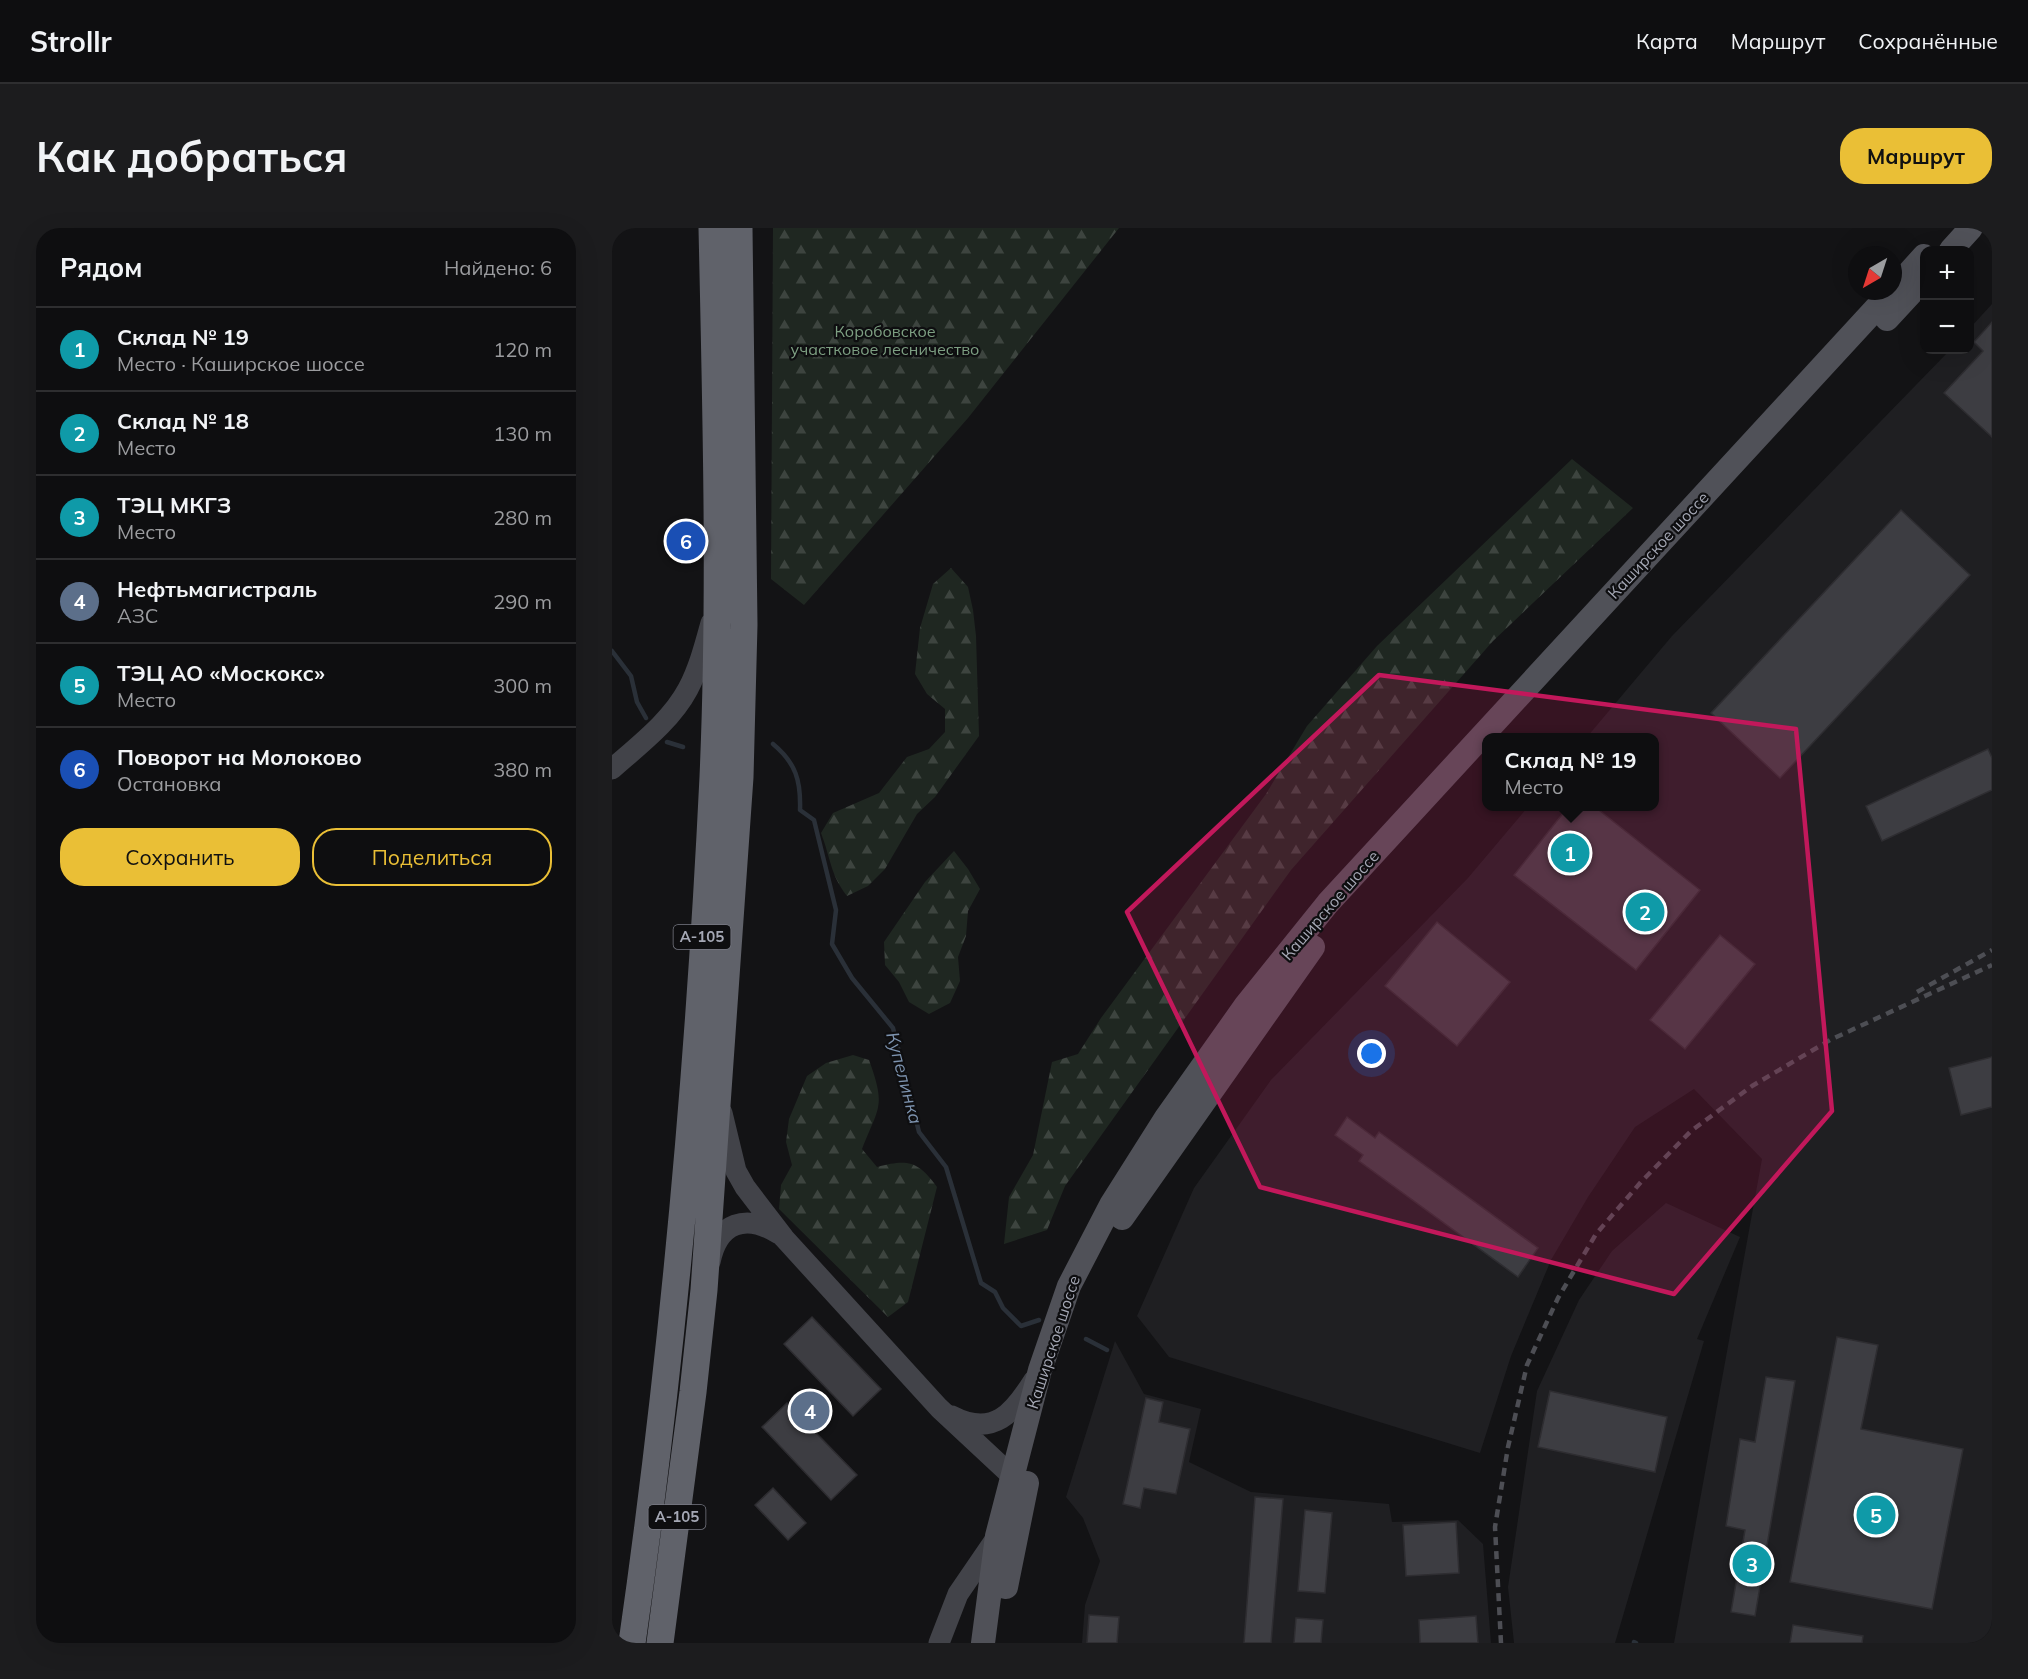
<!DOCTYPE html>
<html lang="ru">
<head>
<meta charset="utf-8">
<style>
  :root { --surface:#0e0e10; --page:#1c1c1e; --text:#f1f3f6; --muted:#9b9c9f; --line:#2e2e30; --accent:#eabf36 }
  body { margin:0; font-family:Mulish,sans-serif; background:var(--page); color:var(--text) }
  .controls { position:absolute; right:18px; top:18px; display:grid; overflow:hidden; border-radius:12px; box-shadow:0 6px 24px #0002 }
  .controls button { width:54px; height:54px; display:grid; place-items:center; padding:0; border:0; border-bottom:2px solid var(--line); background:var(--surface); color:var(--text); font:30px sans-serif }
  .compass { position:absolute; left:1236px; top:18px; width:54px; height:54px; border-radius:50%; background:var(--surface); box-shadow:0 6px 24px #0002; rotate:219deg }
  .you { position:absolute; left:760px; top:826px; width:21px; height:21px; margin:-15px; border:4px solid #fff; border-radius:50%; background:#1a73e8; box-shadow:0 0 0 9px #1a73e833 }
  .badge { display:grid; place-items:center; width:39px; height:39px; border-radius:50%; background:var(--accent); color:#fff; font-size:20px; font-weight:700 }
  .pin { position:absolute; translate:-50% -50%; border:3px solid #fff; box-shadow:0 2px 6px #0006 }
  .popup { position:absolute; left:870px; top:505px; width:177px; height:78px; box-sizing:border-box; display:grid; place-content:center; border-radius:12px; background:var(--surface); filter:drop-shadow(0 2px 4px #0005); font-size:20px; white-space:nowrap; color:var(--muted) }
  .popup b { font-size:22px; color:var(--text) }
  .popup::after { content:''; position:absolute; left:50%; top:100%; margin-left:-12px; border:12px solid transparent; border-top-color:var(--surface) }
  .list { margin:0; padding:0; list-style:none }
  h2 { display:flex; justify-content:space-between; align-items:center; height:78px; margin:0; padding:0 24px; font-size:26px }
  h2 small { font-size:20px; font-weight:400; color:var(--muted) }
  .list li { display:grid; grid-template-columns:39px 1fr auto; gap:18px; align-items:center; box-sizing:border-box; height:84px; padding:0 24px; border-top:2px solid var(--line) }
  .list b { display:block; font-size:22px; white-space:nowrap }
  .list p { margin:0; font-size:20px; white-space:nowrap; color:var(--muted) }
  .list em { font-size:20px; font-style:normal; color:var(--muted) }
  .actions { display:flex; gap:12px; padding:18px 24px }
  .actions a { flex:1; padding:14px 0; border:2px solid var(--accent); border-radius:24px; text-align:center; font-size:21px; color:var(--accent) }
  .actions .main { background:var(--accent); color:#111 }
  .map { position:relative; flex:none; width:1380px; height:1415px; overflow:hidden; border-radius:24px }
  header { display:flex; align-items:center; gap:36px; box-sizing:border-box; height:84px; padding:0 30px; background:var(--surface); border-bottom:2px solid var(--line) }
  header strong { font-size:28px }
  nav { display:flex; gap:33px; margin-inline-start:auto; font-size:21px }
  .intro { display:flex; align-items:center; justify-content:space-between; box-sizing:border-box; height:144px; padding:0 36px }
  h1 { margin:0; font-size:42px }
  .button { padding:15px 27px; border-radius:24px; background:var(--accent); color:#111; font-size:21px; font-weight:700 }
  main { display:flex; gap:36px; padding:0 36px }
  aside { flex:1; background:var(--surface); border-radius:24px; box-shadow:0 6px 24px #0002 }
  .map>svg:first-child { display:block }
</style>
</head>
<body>
<header>
<strong>Strollr</strong>
<nav><a>Карта</a><a>Маршрут</a><a>Сохранённые</a></nav>
</header>
<div class="intro"><h1>Как добраться</h1><a class="button">Маршрут</a></div>
<main>
<aside>
<h2>Рядом<small>Найдено: 6</small></h2>
<ul class="list">
<li><span class="badge" style="background:#0f9aa8">1</span><div><b>Склад № 19</b><p>Место · Каширское шоссе</p></div><em>120 m</em></li>
<li><span class="badge" style="background:#0f9aa8">2</span><div><b>Склад № 18</b><p>Место</p></div><em>130 m</em></li>
<li><span class="badge" style="background:#0f9aa8">3</span><div><b>ТЭЦ МКГЗ</b><p>Место</p></div><em>280 m</em></li>
<li><span class="badge" style="background:#5c6f8a">4</span><div><b>Нефтьмагистраль</b><p>АЗС</p></div><em>290 m</em></li>
<li><span class="badge" style="background:#0f9aa8">5</span><div><b>ТЭЦ АО «Москокс»</b><p>Место</p></div><em>300 m</em></li>
<li><span class="badge" style="background:#1a4fb4">6</span><div><b>Поворот на Молоково</b><p>Остановка</p></div><em>380 m</em></li>
</ul>
<div class="actions"><a class="main">Сохранить</a><a>Поделиться</a></div>
</aside>
<div class="map">
<svg width="1380" height="1415" viewBox="0 0 1380 1415">
  <defs>
    <pattern id="forest-firs" width="22" height="20" patternUnits="userSpaceOnUse" patternTransform="scale(1.5)"><rect width="22" height="20" fill="#1f2721"/><path d="M5 1l3.5 6h-7zM16 11l3.5 6h-7z" fill="#3d443f"/></pattern>
  </defs>
  <rect width="100%" height="100%" fill="#131315"/>
  <path fill="#1f1f22" d="M1380,76V1415H1062L1150,931L1082,861L1023,899L976,969L939,1032L899,1128L868,1225L557,1129L525,1088L582,960L659,852L856,650L916,579L1042,578V510L975,509L1060,408L1338,122H1358V100Z
    M1054,975L1128,1009L1085,1111L1092,1113L1003,1415H902L896,1359L925,1163L967,1072L1000,1023Z
    M503,1113L532,1166L589,1181L577,1234L639,1264L777,1276L780,1294L846,1292L871,1316L879,1415H470L473,1377L488,1333L471,1290L454,1269Z"/>
  <path fill="url(#forest-firs)" d="M161,0H507L356,190L192,377L159,351Z
    M960,231L1021,280L881,413L679,642L453,958L435,1002L392,1016L397,969L421,927L440,834L466,826L489,790L654,566L695,498L765,418Z
    M339,340L356,359L361,382L364,408L367,508L323,569L305,586L273,641L256,658L235,668C218,646 219,631 209,605L221,585L267,565L295,529L317,521L333,504V481L315,466L303,446L308,400L321,356Z
    M342,623L356,641L368,661L356,683L354,708L346,729L348,753L338,775L317,786L297,774L287,754L273,737L272,714L313,654Z
    M241,827L257,832C274,879 267,878 250,921L265,939C296,931 306,933 325,959L296,1074L276,1089L167,981L169,957L180,937L174,914L177,891L195,848L214,835Z"/>
  <g fill="none" stroke-linecap="round" stroke-linejoin="round">
    <path stroke="#2a3038" stroke-width="4.5" d="M0,423L19,448L25,474L34,490
      M55,514L71,519
      M161,516C184,535 189,553 188,582L202,592L224,682L220,716L240,750L281,800L307,904L334,939L369,1055L383,1064L391,1080L409,1098L427,1092
      M474,1111L495,1122
      M1022,1414L1024,1415"/>
  </g>
  <path fill="#3d3d42" stroke="#2e2d31" stroke-width="1.5" d="M1380,94V209L1332,165L1371,123L1362,114Z
    M1289,282L1358,347L1168,550L1099,485Z
    M1376,521L1380,530V562L1270,613L1254,578Z
    M956,579H983L1088,662L1024,742L902,647Z
    M825,694L898,754L845,818L773,758Z
    M1108,707L1143,736L1073,821L1038,792Z
    M1380,829V879L1349,887L1337,840Z
    M735,889L763,910L767,904L926,1020L906,1049L747,933L751,927L723,907Z
    M200,1089L269,1161L241,1188L172,1116Z
    M1225,1109L1266,1117L1249,1201L1351,1221L1320,1381L1178,1354Z
    M1154,1149L1183,1153L1143,1388L1119,1384L1133,1302L1114,1298L1128,1211L1143,1214Z
    M938,1163L1055,1189L1043,1244L926,1219Z
    M534,1170L551,1174L547,1194L578,1201L564,1266L532,1260L528,1280L511,1276Z
    M175,1175L245,1247L219,1272L150,1199Z
    M161,1260L194,1295L176,1312L143,1277Z
    M643,1269L671,1271L659,1415H632Z
    M693,1282L720,1285L713,1365L686,1363Z
    M844,1294L847,1345L794,1348L791,1297Z
    M477,1387L507,1389L505,1415H475Z
    M864,1388L866,1415H808L807,1392Z
    M684,1390L711,1392L709,1415H682Z
    M1181,1397L1251,1408L1250,1415H1178Z"/>
  <g fill="none" stroke-linecap="round" stroke-linejoin="round">
    <path stroke="#424349" stroke-width="21" d="M0,541C27,517 59,493 76,461C87,440 93,417 99,395
      M110,885L124,943L133,959L172,1010L327,1180L401,1249
      M98,1034C106,994 134,985 167,1006
      M340,1188C382,1210 402,1184 422,1152
      M327,1415L346,1366L385,1309"/>
    <path stroke="#505158" stroke-width="24" d="M1339,22L1359,0
      M1284,59L1312,28
      M1275,91L1312,51
      M510,990L701,719
      M394,1359L415,1255
      M371,1415L385,1308L428,1142L457,1058L499,977L554,890L634,777L716,675L1280,63"/>
    <path stroke="#60626a" stroke-width="27" d="M20,1415C61,1128 87,839 101,549C109,366 104,183 100,0
      M48,1415L81,1164L92,1062L128,549L132,397L127,0"/>
    <path stroke="#4d4e54" stroke-width="4.5" stroke-dasharray="8 6" stroke-linecap="butt" d="M1305,764L1380,722
      M889,1415L883,1299L896,1219L915,1137L946,1070L984,1006L1029,954L1079,903L1140,858L1218,812L1380,737"/>
  </g>
  <path fill="#c2185b" fill-opacity="0.2" stroke="#c2185b" stroke-width="4.5" stroke-linejoin="round" d="M767,447L1184,501L1220,883L1062,1066L648,959L515,684Z"/>
  <g text-anchor="middle" stroke-width="4.5" stroke-linejoin="round" paint-order="stroke">
    <g fill="#0e0e10" stroke="#787a84" stroke-width="1.5">
      <rect x="61.5" y="697" width="57" height="24" rx="4.5"/>
      <rect x="36.5" y="1277" width="57" height="24" rx="4.5"/>
    </g>
    <g font-size="15" font-weight="bold" fill="#a5a8b5">
      <text x="90" y="714">А-105</text>
      <text x="65" y="1294">А-105</text>
    </g>
    <g font-size="16" fill="#7d9f82" stroke="#0e0e10">
      <text x="273" y="109">Коробовское<tspan x="273" dy="18">участковое лесничество</tspan></text>
    </g>
    <g font-size="16" fill="#a5a8b5" stroke="#0e0e10">
      <text transform="translate(1046 317) rotate(-47)" y="6">Каширское шоссе</text>
      <text transform="translate(718 677) rotate(-49)" y="6">Каширское шоссе</text>
      <text transform="translate(441 1114) rotate(-72)" y="6">Каширское шоссе</text>
    </g>
    <g font-size="18" font-style="italic" fill="#7d93af" stroke="#0e0e10">
      <text transform="translate(292 850) rotate(75)" y="6">Купелинка</text>
    </g>
  </g>
</svg>
<div class="controls">
<button>+</button>
<button>−</button>
</div>
<svg class="compass" viewBox="-18 -18 36 36"><path d="M0-13l5 13h-10z" fill="#e53935"/><path d="M0 13l5-13h-10z" fill="#9b9c9f"/></svg>
<div class="you"></div>
<div class="pin badge" style="left:958px;top:625px;background:#0f9aa8">1</div>
<div class="popup"><b>Склад № 19</b>Место</div>
<div class="pin badge" style="left:1033px;top:684px;background:#0f9aa8">2</div>
<div class="pin badge" style="left:1140px;top:1336px;background:#0f9aa8">3</div>
<div class="pin badge" style="left:198px;top:1183px;background:#5c6f8a">4</div>
<div class="pin badge" style="left:1264px;top:1287px;background:#0f9aa8">5</div>
<div class="pin badge" style="left:74px;top:313px;background:#1a4fb4">6</div>
</div>
</main>
</body>
</html>
